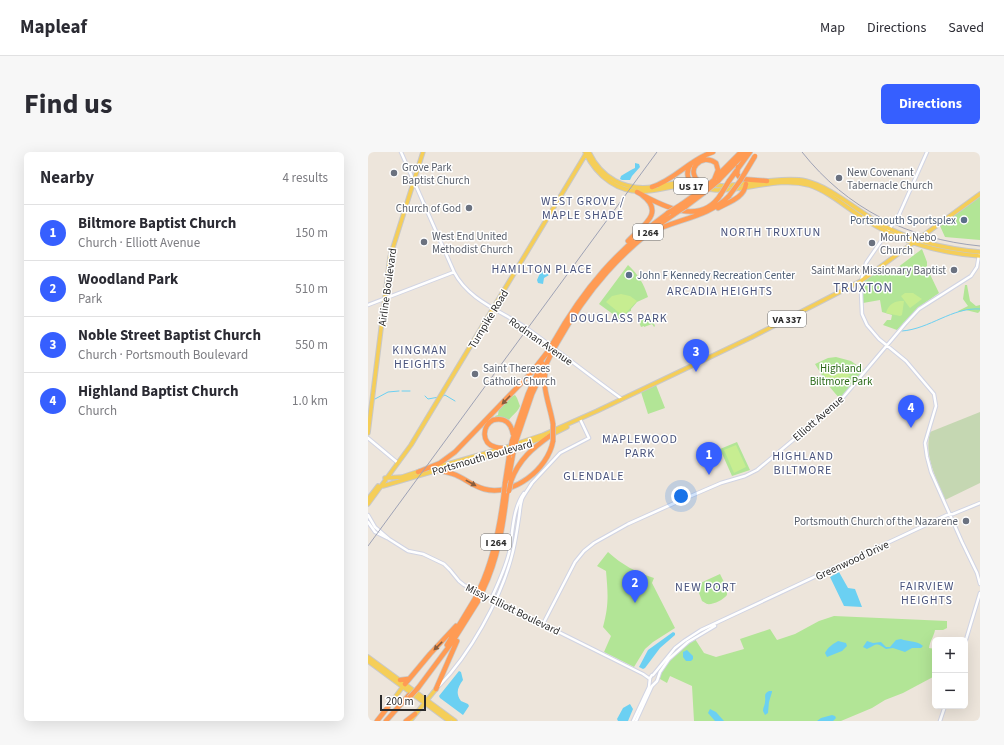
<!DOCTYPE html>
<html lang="en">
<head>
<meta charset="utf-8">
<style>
  :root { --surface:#fff; --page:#f7f7f7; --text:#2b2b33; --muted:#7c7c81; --line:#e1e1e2; --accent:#365fff }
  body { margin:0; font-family:"Source Sans 3",sans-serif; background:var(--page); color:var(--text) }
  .controls { position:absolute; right:12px; bottom:12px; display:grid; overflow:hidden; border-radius:6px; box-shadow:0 4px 16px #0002 }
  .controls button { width:36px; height:36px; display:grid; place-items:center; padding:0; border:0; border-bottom:1px solid var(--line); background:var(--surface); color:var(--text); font:20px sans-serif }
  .scale { position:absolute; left:12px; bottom:10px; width:46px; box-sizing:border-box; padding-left:4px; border:2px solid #2a2a2a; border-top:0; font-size:11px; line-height:14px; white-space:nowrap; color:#2a2a2a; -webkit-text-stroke:3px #fff; paint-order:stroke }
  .you { position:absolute; left:313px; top:344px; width:14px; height:14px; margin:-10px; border:3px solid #fff; border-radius:50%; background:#1a73e8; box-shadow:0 0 0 6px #1a73e833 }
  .badge { display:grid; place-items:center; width:26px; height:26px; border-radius:50%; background:var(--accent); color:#fff; font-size:13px; font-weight:700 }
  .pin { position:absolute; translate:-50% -33px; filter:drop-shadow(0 1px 2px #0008) }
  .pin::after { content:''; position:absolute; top:21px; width:14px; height:12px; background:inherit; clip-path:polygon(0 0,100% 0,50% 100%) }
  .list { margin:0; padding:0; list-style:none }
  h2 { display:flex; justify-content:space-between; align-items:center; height:52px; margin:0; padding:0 16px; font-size:17px }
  h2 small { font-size:13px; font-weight:400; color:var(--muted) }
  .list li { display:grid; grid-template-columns:26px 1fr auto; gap:12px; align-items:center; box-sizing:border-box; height:56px; padding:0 16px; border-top:1px solid var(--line) }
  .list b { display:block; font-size:15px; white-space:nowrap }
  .list p { margin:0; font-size:13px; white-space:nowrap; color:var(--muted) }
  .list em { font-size:13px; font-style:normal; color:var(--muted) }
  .map { position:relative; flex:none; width:612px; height:569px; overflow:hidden; border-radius:6px }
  header { display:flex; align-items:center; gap:24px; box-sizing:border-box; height:56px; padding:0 20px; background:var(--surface); border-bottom:1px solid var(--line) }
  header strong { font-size:19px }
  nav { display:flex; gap:22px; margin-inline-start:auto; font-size:14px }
  .intro { display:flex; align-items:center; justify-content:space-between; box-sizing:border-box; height:96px; padding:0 24px }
  h1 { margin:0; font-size:28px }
  .button { padding:10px 18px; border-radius:6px; background:var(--accent); color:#fff; font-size:14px; font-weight:700 }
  main { display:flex; gap:24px; padding:0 24px }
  aside { flex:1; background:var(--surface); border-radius:6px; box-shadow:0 4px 16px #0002 }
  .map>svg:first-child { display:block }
</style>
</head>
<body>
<header>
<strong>Mapleaf</strong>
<nav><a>Map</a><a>Directions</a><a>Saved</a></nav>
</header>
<div class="intro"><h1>Find us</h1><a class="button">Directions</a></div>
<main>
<aside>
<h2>Nearby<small>4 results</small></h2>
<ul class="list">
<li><span class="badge">1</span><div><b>Biltmore Baptist Church</b><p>Church · Elliott Avenue</p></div><em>150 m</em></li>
<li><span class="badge">2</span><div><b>Woodland Park</b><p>Park</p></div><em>510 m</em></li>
<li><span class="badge">3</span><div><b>Noble Street Baptist Church</b><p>Church · Portsmouth Boulevard</p></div><em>550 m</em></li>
<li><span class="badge">4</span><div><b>Highland Baptist Church</b><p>Church</p></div><em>1.0 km</em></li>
</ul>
</aside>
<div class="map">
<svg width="612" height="569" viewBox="0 0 612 569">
  <rect width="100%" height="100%" fill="#ede5db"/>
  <path fill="#b2e596" d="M612,44V88L577,85L572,74Z
    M554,97L559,110V116L571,141L551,155L529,178L515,173L519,168H523L524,163L514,160L512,148L495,151V130L516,115L521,122Z
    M260,113C270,122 276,132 280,145L269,150L263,157V159L260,160L253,168L231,152Z
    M597,133H599L602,149L608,154L612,153V159L610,161L598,158L591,160L590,159L600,154L595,147Z
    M283,164L287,174L286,175L284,172L276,175V174L273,175L270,168H272Z
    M468,205L483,209L497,219L472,247L460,233L447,212L460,206Z
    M288,233L297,256L280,262L273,240Z
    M147,243L149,246L152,254C149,261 144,263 141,268L136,266H128L127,264L130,263L131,256L141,246Z
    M369,290L382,318L364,324L352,297Z
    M240,400C254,413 268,420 286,426L284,431L307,476L285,490L277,497L266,515L236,500L243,484L235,475C241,453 240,442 238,419L229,414Z
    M352,422L359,436V443C355,448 345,453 339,452L334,449L328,433Z
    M466,464L579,469V476L575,478H567C566,484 562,489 561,496L567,497V526L565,525L535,541L517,548L504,556L473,569H326L324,534L302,524L299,531L292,527C291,515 317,494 327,487L336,501L348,505L376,497L372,487L402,477L409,488L427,482L451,469Z"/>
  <path fill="#c5d7b2" d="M612,260V331L577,348C568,325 556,305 562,280Z"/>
  <path fill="#c7ed91" d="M537,141H545L554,147L542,156L533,144Z
    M253,142L262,144L269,149L255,164L238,150L244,144Z
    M532,149H536L534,163L532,164L518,161C520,154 524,150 532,149Z
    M467,213L476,217L482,224L463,235L453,217L459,214Z
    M368,293L378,315L366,321L356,298Z"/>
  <path fill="#6bd0f2" d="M267,11L271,12L272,15L264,24L262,28H254L252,27L253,24C258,21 262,18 267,16Z
    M173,119L177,120L181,123L176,126L175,132L170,131L169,128Z
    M471,420L480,436L487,437L494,455L476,454L462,425Z
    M305,480L307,481V483L292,496L277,516L275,517L271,515L280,498Z
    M533,487C540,490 548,488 555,494L553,496H544L537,500L525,496L518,497C508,490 509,492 499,497L495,495L499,489L505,491L513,490L518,495H522L528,488Z
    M470,489L478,491L479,494L474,499L459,505L457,501C460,495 465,492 470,489Z
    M319,498L325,504V507L323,509H318L315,505V500Z
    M91,519L93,520L95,528C90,535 87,541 93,549L100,552L101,554L95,563L72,546L71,544Z
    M401,539H404V540L401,550L400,561L397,563L395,559C395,555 397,553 397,550C398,544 395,542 401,539Z
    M262,552L265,557L260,569H250L249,567L255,556Z
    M342,557L348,560L356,569H347L340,561Z
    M464,563L467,564L468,566L465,569H449L453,566Z"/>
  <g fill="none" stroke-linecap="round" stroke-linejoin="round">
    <path stroke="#6bd0f2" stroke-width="1" d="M534,179C562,177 584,155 612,157
      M34,239H42
      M57,244L60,247L71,245
      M75,244L77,243L87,249
      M7,247L20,240L31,239"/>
    <g stroke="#d1d4e3" stroke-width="4.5">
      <path id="minor" d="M33,0L86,120C101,149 134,159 160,177C192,200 222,224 254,247
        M559,0L531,63L498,111L493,129V140L494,162L499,173L511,187L538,209L566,242L568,254L557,291L559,305L563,320L594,390L609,421L612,432
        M0,153L86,120
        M0,286L30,311
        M164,331L192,301L221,286L212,267
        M0,363L7,375L21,387L40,399L55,402L76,412L82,418L91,429L96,433L275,522L282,527
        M0,370L7,380L19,386
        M123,447C130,432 137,417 141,401C145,382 144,357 156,341
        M175,472L207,410L216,399L226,391L260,372L309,350L353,331L377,324L389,318L472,249L537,172L551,157L603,124L609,115L611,103
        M597,491L612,441
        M285,523L307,496L316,489L333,478L579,363L585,362L612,351
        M71,534C102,502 131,450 143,407C147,393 149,379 151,365C152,359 152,353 154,347C157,341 161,336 164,331
        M265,569L281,535L282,526L284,523
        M268,569L284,534L289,529L292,520L301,507L320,490L347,474
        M572,569L577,554"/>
    </g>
    <g stroke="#c8c8c8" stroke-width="5.5">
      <path id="major" d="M217,0C229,25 251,42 279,39C290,38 301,35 312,34C325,33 338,38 351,38C380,38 412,25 441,33C462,40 480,57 498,68C532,90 572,101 612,104
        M221,0C233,26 257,39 285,35
        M398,29C411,28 425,26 438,29C464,35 493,62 518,75C547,90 579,97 612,100
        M345,33L356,34L392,30
        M291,34L313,30L333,31
        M0,281L22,105L55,0
        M183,283L199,275
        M62,317L136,296L175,283L229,259L384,185L493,129L612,42
        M17,326L34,325L52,319
        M15,334L142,297L177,285
        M0,347L10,334
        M0,352L43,293L219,0
        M0,505L87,569
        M0,509L81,569
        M20,555L36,533
        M42,569L68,537"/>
    </g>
    <g stroke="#c8c8c8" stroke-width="6">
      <path id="highway" d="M323,12C317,20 319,29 328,34
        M370,15L369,22L373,27L399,29
        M347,26L373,0
        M350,29L378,0
        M361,29L382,0
        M334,32C314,19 334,0 348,11L350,18L346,28
        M284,35C307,28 322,7 345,0
        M269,40C294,54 333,75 353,42
        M314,52L332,39
        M317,55L337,40
        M350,56C361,50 376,46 378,32
        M284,80C309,67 341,65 361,44
        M260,89C274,74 298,61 274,43
        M185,191C216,136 249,98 300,61
        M188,193C219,138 253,98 305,63
        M179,213C172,234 182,252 185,272
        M144,289L160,242L174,211
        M148,289L164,242L184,200
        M136,296C133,296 130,296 127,295C113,291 114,274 125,268C137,265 143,271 145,282
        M67,318C74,319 81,320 88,323C97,327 105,334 116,337C145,345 180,317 185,289
        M50,320L72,311L87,300L163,221L181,198
        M143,329C151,307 165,296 183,283
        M140,330L145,302
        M137,331L141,305
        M112,436C126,406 132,374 136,341
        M115,438C130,407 135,374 139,340
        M79,493L108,445
        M32,528L40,527
        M37,532L62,502L88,474
        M50,536L85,489L112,446
        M68,537L89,489
        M9,569L20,555
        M18,569L41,543
        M38,569L47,562"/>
    </g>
    <use href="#minor" stroke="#fff" stroke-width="2.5"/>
    <use href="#major" stroke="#f5ce58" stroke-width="3.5"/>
    <use href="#highway" stroke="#ff9b54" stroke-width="4.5"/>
    <path stroke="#9ea2b5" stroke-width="1" d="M434,0C479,57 540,87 612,94
      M0,394L289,0"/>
    <g stroke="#c8c8c8" stroke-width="6" stroke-linecap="butt">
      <path id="highway-bridge" d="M332,39L346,28
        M337,40L350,29
        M353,42L361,29
        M361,44L372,29L387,4
        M300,61L314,52
        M305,63L317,55
        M181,198L185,191
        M184,200L188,193
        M185,289V272
        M145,302L148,289
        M141,305L144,289
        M141,339L143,329
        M136,341L137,331
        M108,445L112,436
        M112,446L115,438
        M41,546L50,536"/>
    </g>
    <use href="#highway-bridge" stroke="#ff9b54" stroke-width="4.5"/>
  </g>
  <defs><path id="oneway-solid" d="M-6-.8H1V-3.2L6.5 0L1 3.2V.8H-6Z"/></defs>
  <g fill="#8a5d3d">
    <use href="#oneway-solid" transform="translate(138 248) rotate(134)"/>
    <use href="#oneway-solid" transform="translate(103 331) rotate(29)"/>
    <use href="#oneway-solid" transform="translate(70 494) rotate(135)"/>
  </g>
  <g fill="#6b7280" stroke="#fff" stroke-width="1.5">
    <circle cx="26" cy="21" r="4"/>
    <circle cx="471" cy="26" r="4"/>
    <circle cx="101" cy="56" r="4"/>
    <circle cx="56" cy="90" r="4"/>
    <circle cx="504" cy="91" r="4"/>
    <circle cx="586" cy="118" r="4"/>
    <circle cx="107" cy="222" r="4"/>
    <circle cx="598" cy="369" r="4"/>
  </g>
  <g fill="#5c6f8a" stroke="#fff" stroke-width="1.5">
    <circle cx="596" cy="68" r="4"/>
    <circle cx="261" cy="123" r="4"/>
  </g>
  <g text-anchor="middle" stroke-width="3" stroke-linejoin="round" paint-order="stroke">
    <g fill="#fff" stroke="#6a6a6a" stroke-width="1">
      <rect x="306" y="26" width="34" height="16" rx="3"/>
      <rect x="265" y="72" width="30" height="16" rx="3"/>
      <rect x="400" y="159" width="38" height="16" rx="3"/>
      <rect x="113" y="382" width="30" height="16" rx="3"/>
    </g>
    <g font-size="10" font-weight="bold" fill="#2a2a2a">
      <text x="323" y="38">US 17</text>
      <text x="280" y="84">I 264</text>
      <text x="419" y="171">VA 337</text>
      <text x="128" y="394">I 264</text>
    </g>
    <g font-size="11" fill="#5b616d" stroke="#fff" text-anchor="start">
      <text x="34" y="19">Grove Park<tspan x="34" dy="13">Baptist Church</tspan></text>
      <text x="479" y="24">New Covenant<tspan x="479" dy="13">Tabernacle Church</tspan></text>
      <text x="93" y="60" text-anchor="end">Church of God</text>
      <text x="64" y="88">West End United<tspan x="64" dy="13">Methodist Church</tspan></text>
      <text x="512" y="89">Mount Nebo<tspan x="512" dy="13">Church</tspan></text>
      <text x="578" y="122" text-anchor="end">Saint Mark Missionary Baptist</text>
      <text x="115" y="220">Saint Thereses<tspan x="115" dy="13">Catholic Church</tspan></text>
      <text x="590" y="373" text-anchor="end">Portsmouth Church of the Nazarene</text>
    </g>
    <g font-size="11" fill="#4e5e75" stroke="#fff" text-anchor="end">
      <text x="588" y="72">Portsmouth Sportsplex</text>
      <text x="269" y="127" text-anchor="start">John F Kennedy Recreation Center</text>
    </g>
    <g font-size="11" fill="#2a2a2a" stroke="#fff">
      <text transform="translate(19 135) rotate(-82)" y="4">Airline Boulevard</text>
      <text transform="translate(120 167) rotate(-59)" y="4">Turnpike Road</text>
      <text transform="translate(173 189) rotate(35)" y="4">Rodman Avenue</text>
      <text transform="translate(450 266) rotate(-41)" y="4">Elliott Avenue</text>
      <text transform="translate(114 305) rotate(-16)" y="4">Portsmouth Boulevard</text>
      <text transform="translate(484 408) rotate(-25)" y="4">Greenwood Drive</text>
      <text transform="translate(145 457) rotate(26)" y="4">Missy Elliott Boulevard</text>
    </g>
    <g font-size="11" fill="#2a6917" stroke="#fff">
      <text x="473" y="220">Highland<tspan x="473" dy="13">Biltmore Park</tspan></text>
    </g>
    <g font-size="12" letter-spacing="1" fill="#49537c" stroke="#fff">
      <text x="215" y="53">WEST GROVE /<tspan x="215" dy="14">MAPLE SHADE</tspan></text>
      <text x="403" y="84">NORTH TRUXTUN</text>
      <text x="174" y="121">HAMILTON PLACE</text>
      <text x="352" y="143">ARCADIA HEIGHTS</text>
      <text x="251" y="170">DOUGLASS PARK</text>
      <text x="52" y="202">KINGMAN<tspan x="52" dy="14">HEIGHTS</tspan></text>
      <text x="272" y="291">MAPLEWOOD<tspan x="272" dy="14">PARK</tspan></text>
      <text x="435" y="308">HIGHLAND<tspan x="435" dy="14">BILTMORE</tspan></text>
      <text x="226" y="328">GLENDALE</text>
      <text x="559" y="438">FAIRVIEW<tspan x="559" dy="14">HEIGHTS</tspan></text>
      <text x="338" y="439">NEW PORT</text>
    </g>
    <g font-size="13" letter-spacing="1" fill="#49537c" stroke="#fff">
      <text x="495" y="140">TRUXTON</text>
    </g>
  </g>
</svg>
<div class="controls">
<button>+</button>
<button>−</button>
</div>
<div class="scale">200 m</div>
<div class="you"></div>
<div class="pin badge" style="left:341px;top:323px">1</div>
<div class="pin badge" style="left:267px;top:451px">2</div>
<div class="pin badge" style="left:328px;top:220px">3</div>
<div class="pin badge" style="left:543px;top:276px">4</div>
</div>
</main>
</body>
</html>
